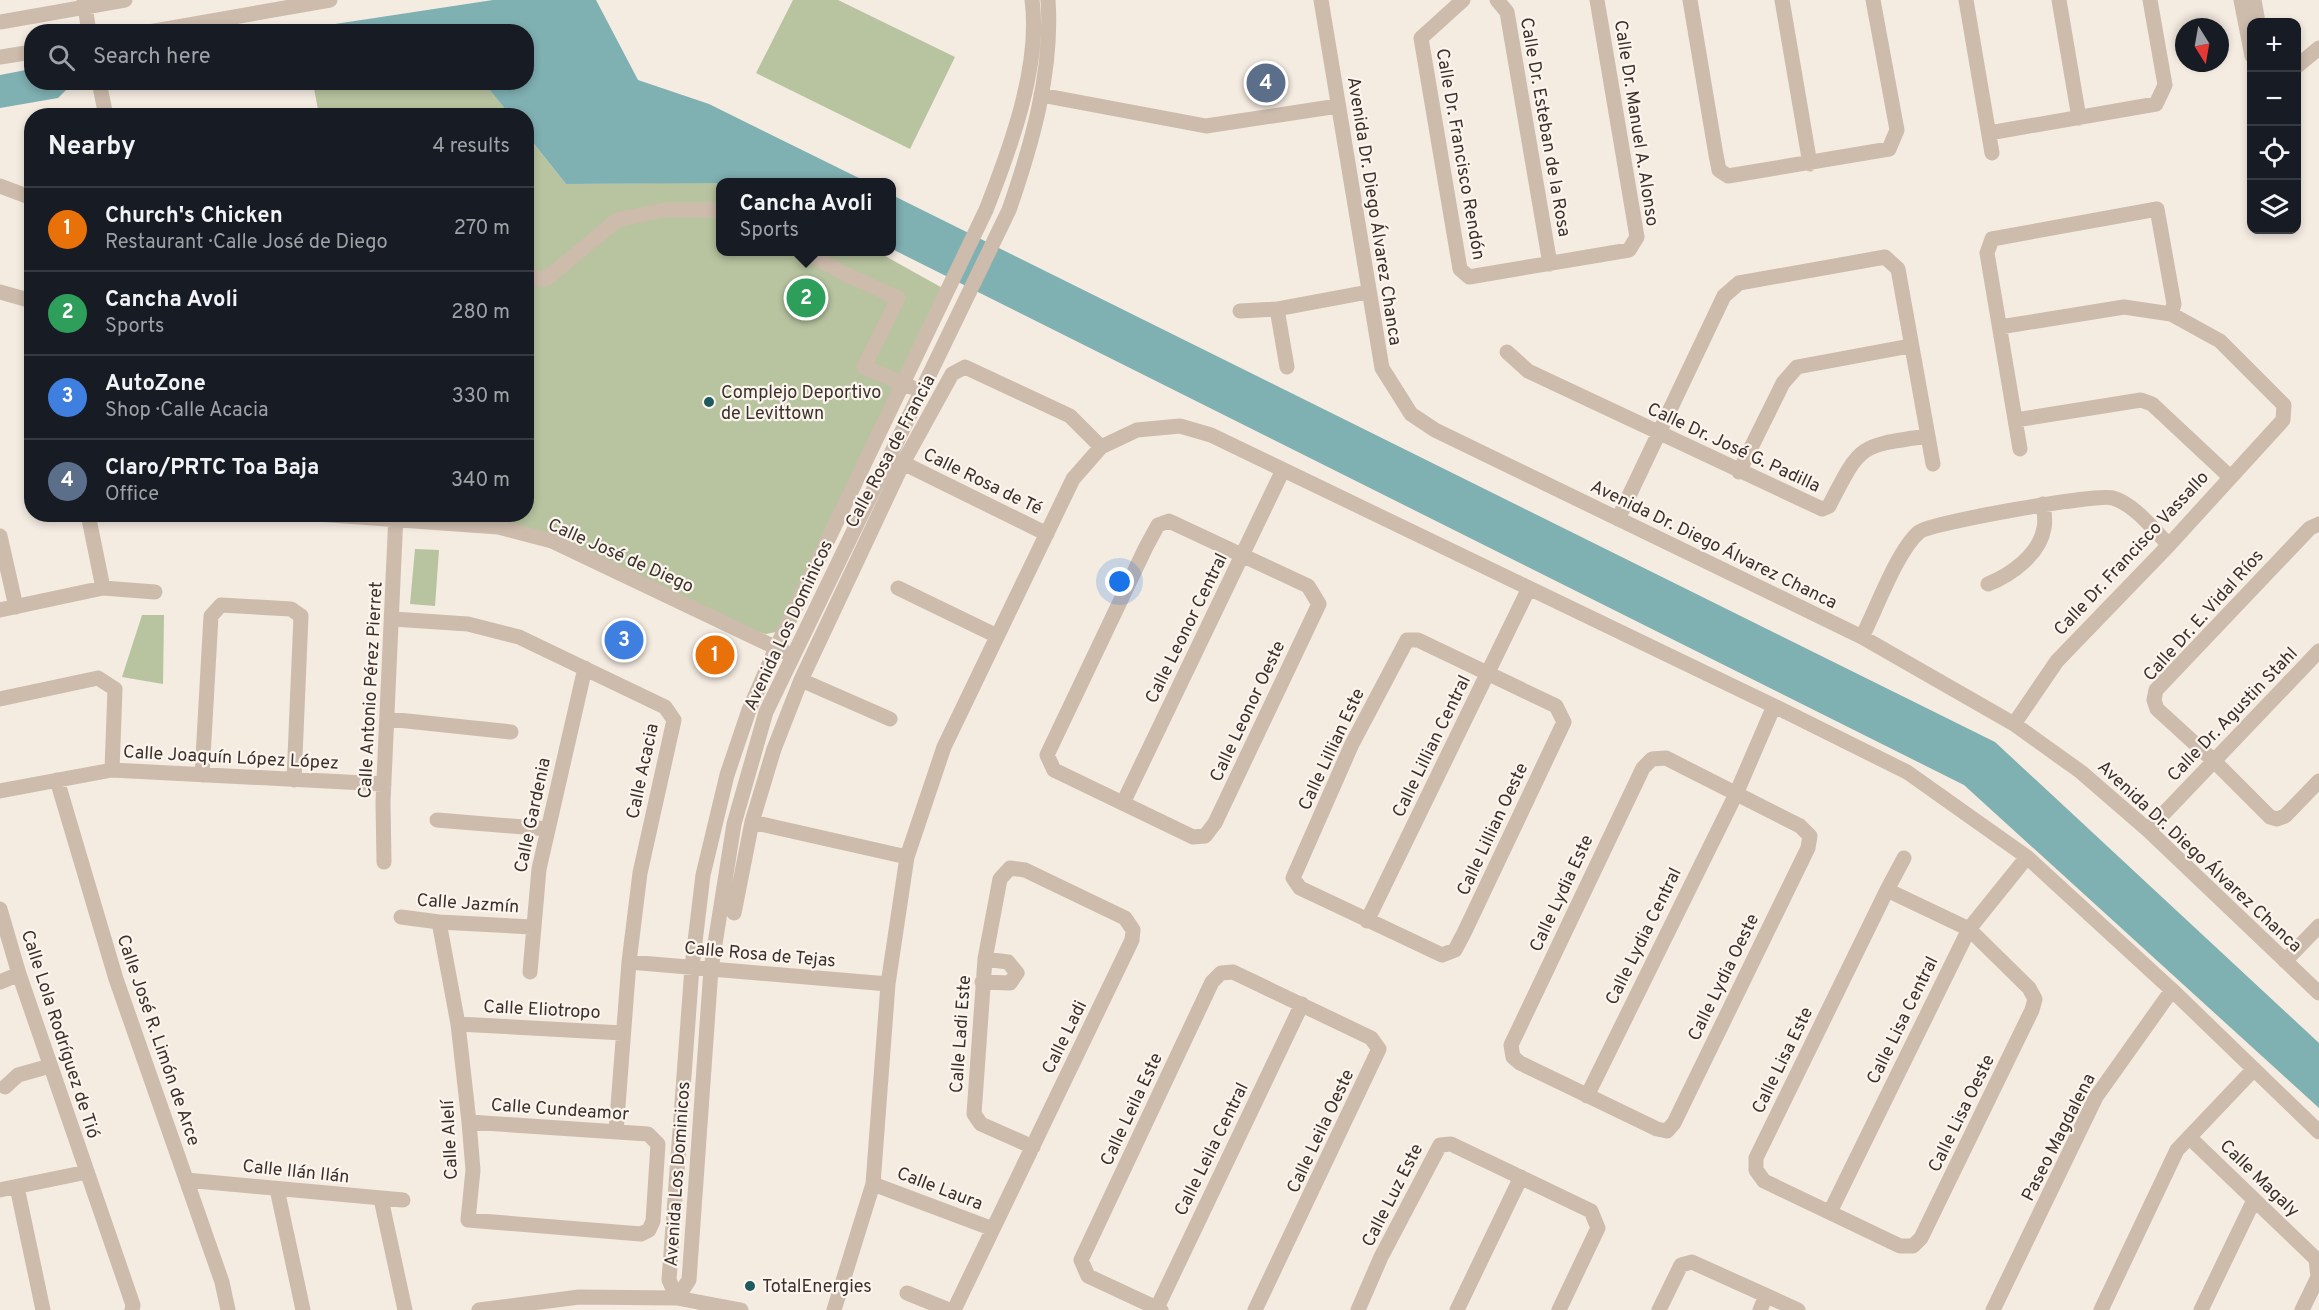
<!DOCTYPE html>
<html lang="en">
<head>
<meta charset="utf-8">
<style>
  :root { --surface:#171b24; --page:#20242c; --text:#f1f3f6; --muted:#9ea1a6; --line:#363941; --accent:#92aeb2 }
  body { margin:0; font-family:Overpass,sans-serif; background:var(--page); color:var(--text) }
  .controls { position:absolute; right:18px; top:18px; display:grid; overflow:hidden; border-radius:12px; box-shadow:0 3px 9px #0003 }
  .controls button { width:54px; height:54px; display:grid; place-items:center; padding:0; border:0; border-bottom:2px solid var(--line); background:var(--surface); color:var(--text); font:30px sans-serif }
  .compass { position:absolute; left:2175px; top:18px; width:54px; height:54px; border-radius:50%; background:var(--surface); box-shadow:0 3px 9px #0003; rotate:169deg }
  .you { position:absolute; left:1120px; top:582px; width:21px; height:21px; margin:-15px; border:4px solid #fff; border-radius:50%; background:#1a73e8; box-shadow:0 0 0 9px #1a73e833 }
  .badge { display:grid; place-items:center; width:39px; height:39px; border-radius:50%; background:var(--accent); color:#fff; font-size:20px; font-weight:700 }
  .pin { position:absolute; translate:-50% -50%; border:3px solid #fff; box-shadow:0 2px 6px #0006 }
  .popup { position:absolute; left:716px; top:178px; width:180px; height:78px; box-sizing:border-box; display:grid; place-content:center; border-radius:12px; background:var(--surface); filter:drop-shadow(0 2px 4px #0005); font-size:20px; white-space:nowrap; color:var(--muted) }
  .popup b { font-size:22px; color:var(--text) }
  .popup::after { content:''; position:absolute; left:50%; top:100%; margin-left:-12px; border:12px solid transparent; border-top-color:var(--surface) }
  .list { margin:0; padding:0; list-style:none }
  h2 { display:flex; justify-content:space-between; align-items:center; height:78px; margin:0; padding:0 24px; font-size:26px }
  h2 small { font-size:20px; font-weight:400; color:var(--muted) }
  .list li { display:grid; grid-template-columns:39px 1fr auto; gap:18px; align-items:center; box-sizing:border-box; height:84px; padding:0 24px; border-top:2px solid var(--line) }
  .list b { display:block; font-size:22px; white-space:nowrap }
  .list p { margin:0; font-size:20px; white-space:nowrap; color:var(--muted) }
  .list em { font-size:20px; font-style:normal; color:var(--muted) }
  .icon { flex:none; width:33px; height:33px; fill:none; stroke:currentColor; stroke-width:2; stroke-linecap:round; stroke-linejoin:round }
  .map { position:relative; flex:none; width:2319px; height:1310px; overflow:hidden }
  .search { position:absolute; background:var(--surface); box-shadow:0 3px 9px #0003; left:24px; top:24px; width:510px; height:66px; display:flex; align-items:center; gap:15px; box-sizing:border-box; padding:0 21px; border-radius:24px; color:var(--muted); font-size:22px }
  .panel { position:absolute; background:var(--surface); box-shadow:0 3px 9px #0003; left:24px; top:108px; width:510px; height:414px; border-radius:24px }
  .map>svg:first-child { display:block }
</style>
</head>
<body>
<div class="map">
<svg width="2319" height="1310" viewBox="0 0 2319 1310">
  <rect width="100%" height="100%" fill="#f4ebe1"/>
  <path fill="#b8c4a0" d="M793,0H838L955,57L910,149L756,73Z
    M313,83H484L510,115H319Z
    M527,135L566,184L757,182H758H720V252H878L946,290L776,632L766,634L750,629L552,539L402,515L526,514Z
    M415,549L439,550L435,606L410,604Z
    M142,615H164L163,684L122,677Z"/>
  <path fill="#7fb0b2" d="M493,0H596L638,80L709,104L867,182L566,184L527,135L526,116L510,115L484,83L526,82V32H442L440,29L428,32L289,31Z
    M31,69L32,82L73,83L58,98L0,108V75Z
    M892,195L1995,742L2319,1043V1108L1964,785L892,249Z"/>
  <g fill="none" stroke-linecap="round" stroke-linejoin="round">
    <path stroke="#cdbbac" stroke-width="15" d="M84,0L89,32
      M1321,0L1382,368L1411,414L1435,430L1862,637L2014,724L2081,772L2148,830L2319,993
      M1463,0L1421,38L1460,269L1469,277L1629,250L1637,237L1597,0
      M1497,0L1507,12L1550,264
      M1690,0L1716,155L1719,170L1728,176L1889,149L1897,130L1873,0
      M1782,0L1810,164
      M1966,0L1992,153
      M2059,0L2079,118
      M2241,0L2252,56
      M2254,0L2258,22
      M0,22L125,0
      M149,32L330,0
      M0,57L32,52
      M2296,67L2319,48
      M99,82L106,116
      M1041,95L1206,126L1338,106
      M1989,133L2156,104L2165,85L2150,0
      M0,186L32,198
      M806,252L843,273L898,298L864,367L911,387
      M526,276L546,279L617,220L664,210H720
      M0,292L32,301
      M1277,309L1287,367
      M1240,311L1277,309L1368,292
      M2000,327L2124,307L2171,314L2220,341L2284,405L2283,420L2169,545L2057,661L2014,724
      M1507,352L1528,371L1822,509L1829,506C1861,444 1858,446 1928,436
      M2016,420L2141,400L2152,404L2229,476
      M2020,449L1987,253L1992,239L2157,209L2174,304L2171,314
      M903,463L1047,534
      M1739,472L1783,383L1797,367L1910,346
      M88,514L103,588
      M317,514L498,527L552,541L785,652
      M1618,519L1724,296L1739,283L1885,257L1898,269L1933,464
      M1169,521L1308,586L1319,604L1215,823L1205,836L1193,837L1054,770L1047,755L1146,547L1158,525Z
      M2319,524L2310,528L2156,690L2154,700L2157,709L2214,761L2270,817L2277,819L2285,816L2319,781
      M0,536L16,607
      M1988,584C2011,575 2040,554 2044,528C2046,521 2044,512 2043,504
      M898,588L997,636
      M0,610L103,588L155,592
      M393,619L468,624L519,637L665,707L674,720L640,873L629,962L616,1132
      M1862,637C1876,610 1897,551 1919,532C1930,523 2097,493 2113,498C2134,504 2153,529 2169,545
      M1407,640H1418L1556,706L1564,722L1464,933L1455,950L1442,955L1300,888L1293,878L1352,744Z
      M801,680L890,719
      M0,699L98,678L115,689L112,770
      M388,719L511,732
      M1666,758L1800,826L1810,836L1808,848L1674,1123L1667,1131L1657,1129L1520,1063L1513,1057L1511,1045L1643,768L1652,759Z
      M202,775L211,616L221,605L291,609L301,616L294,780
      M57,780L116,979L222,1282L228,1310
      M0,791L112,770L384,784
      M1123,803L1283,470
      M437,820L548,829
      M752,822L907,857
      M2148,830L2319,651
      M384,862L383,802L396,514
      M1887,890L1969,929L2029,988L2035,999L2032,1010L1921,1238L1913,1246H1900L1764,1181L1756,1170V1158L1887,890L1904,858
      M0,909L19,974L133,1305L132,1310
      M734,913L752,822L774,749L801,680L903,463L952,374L965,367L1070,416L1101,447
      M401,917L439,922L532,927
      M1367,921L1529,588
      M439,922L458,1024L469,1122L473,1170L468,1220L641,1234L649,1230L653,1221L658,1144L648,1134L469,1122
      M2285,961L2319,926
      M629,962L888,984
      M530,972L539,869L585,668
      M0,982L19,974
      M982,982L1010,983L1017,973L1008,962L985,959
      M458,1024L623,1033
      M5,1087L18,1075L50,1066
      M1587,1096L1736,794L1774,706
      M2189,1137L2316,1259L2318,1277L2302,1310
      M186,1180L403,1200
      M873,1184L993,1229
      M17,1187L43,1310
      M277,1189L303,1310
      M0,1190L87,1172
      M381,1199L405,1310
      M1830,1212L1969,929L2027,857
      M907,1293L949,1310
      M677,1298L689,1280L711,969L734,824L766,712L1009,210C1032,144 1053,71 1048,0
      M677,1298L669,1280L692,967L703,875L727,775L749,710L776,648L986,210C1010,149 1041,66 1032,0
      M479,1310L579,1297L677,1298L741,1310
      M834,1310L873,1184L888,984L907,857L944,747L1073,479L1101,447L1137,430L1180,426L1211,435L1774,706L1907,772L2027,857L2172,990L2319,1132
      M954,1310L1132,940L1133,930L1125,918L1025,870L1010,868L1000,879L985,959L974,1114L981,1124L1033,1147
      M1156,1310L1302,1004
      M1161,1310L1088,1276L1081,1260L1212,982L1221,973L1233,972L1371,1038L1379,1049L1255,1310
      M1358,1310L1381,1257L1440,1145L1451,1144L1591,1211L1598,1228L1559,1310
      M1457,1310L1521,1177
      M1659,1310L1681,1265L1692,1262L1798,1310
      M1760,1310L1766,1296
      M1993,1310L2096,1097L2172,990
      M2101,1310L2177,1150L2254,1069
      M2201,1310L2254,1200"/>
  </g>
  <g fill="#1f5a5e" stroke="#fbf5ee" stroke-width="2">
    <circle cx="709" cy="402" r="6"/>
    <circle cx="750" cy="1286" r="6"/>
  </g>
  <g text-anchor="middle" stroke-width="4.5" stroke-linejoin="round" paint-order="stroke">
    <g font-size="18" fill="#3b302b" stroke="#fbf5ee">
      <text transform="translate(1637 123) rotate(81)" y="6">Calle Dr. Manuel A. Alonso</text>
      <text transform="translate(1546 127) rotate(80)" y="6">Calle Dr. Esteban de la Rosa</text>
      <text transform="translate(1461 154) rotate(80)" y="6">Calle Dr. Francisco Rendón</text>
      <text transform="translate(1375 211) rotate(81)" y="6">Avenida Dr. Diego Álvarez Chanca</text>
      <text transform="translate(1734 447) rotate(25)" y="6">Calle Dr. José G. Padilla</text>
      <text transform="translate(890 451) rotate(-62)" y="6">Calle Rosa de Francia</text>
      <text transform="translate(983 481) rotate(26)" y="6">Calle Rosa de Té</text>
      <text transform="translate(1714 544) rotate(26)" y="6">Avenida Dr. Diego Álvarez Chanca</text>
      <text transform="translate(2131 553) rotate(-47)" y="6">Calle Dr. Francisco Vassallo</text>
      <text transform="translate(621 555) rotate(24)" y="6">Calle José de Diego</text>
      <text transform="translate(2203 615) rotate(-48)" y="6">Calle Dr. E. Vidal Ríos</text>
      <text transform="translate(788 625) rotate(-65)" y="6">Avenida Los Dominicos</text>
      <text transform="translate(1186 628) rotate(-64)" y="6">Calle Leonor Central</text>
      <text transform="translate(370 690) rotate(-87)" y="6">Calle Antonio Pérez Pierret</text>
      <text transform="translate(1247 711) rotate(-65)" y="6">Calle Leonor Oeste</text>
      <text transform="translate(2232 714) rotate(-46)" y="6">Calle Dr. Agustin Stahl</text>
      <text transform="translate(1431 746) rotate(-64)" y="6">Calle Lillian Central</text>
      <text transform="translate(1331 749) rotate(-65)" y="6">Calle Lillian Este</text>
      <text transform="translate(231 757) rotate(3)" y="6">Calle Joaquín López López</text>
      <text transform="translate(642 771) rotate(-78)" y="6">Calle Acacia</text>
      <text transform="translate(532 815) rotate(-78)" y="6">Calle Gardenia</text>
      <text transform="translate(1492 829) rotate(-65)" y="6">Calle Lillian Oeste</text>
      <text transform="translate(2200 856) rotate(43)" y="6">Avenida Dr. Diego Álvarez Chanca</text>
      <text transform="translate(1561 893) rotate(-65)" y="6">Calle Lydia Este</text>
      <text transform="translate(468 903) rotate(4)" y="6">Calle Jazmín</text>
      <text transform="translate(1643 936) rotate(-64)" y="6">Calle Lydia Central</text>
      <text transform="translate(760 954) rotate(5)" y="6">Calle Rosa de Tejas</text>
      <text transform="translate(1723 977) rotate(-64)" y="6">Calle Lydia Oeste</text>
      <text transform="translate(542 1009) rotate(3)" y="6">Calle Eliotropo</text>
      <text transform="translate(1902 1020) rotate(-64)" y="6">Calle Lisa Central</text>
      <text transform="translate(61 1034) rotate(72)" y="6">Calle Lola Rodríguez de Tió</text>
      <text transform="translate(960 1034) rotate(-86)" y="6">Calle Ladi Este</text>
      <text transform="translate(1064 1037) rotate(-64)" y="6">Calle Ladi</text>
      <text transform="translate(159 1040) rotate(71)" y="6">Calle José R. Limón de Arce</text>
      <text transform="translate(1782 1060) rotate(-64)" y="6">Calle Lisa Este</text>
      <text transform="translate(560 1109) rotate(4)" y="6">Calle Cundeamor</text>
      <text transform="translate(1131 1109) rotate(-65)" y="6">Calle Leila Este</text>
      <text transform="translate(1961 1113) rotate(-64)" y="6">Calle Lisa Oeste</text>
      <text transform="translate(1320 1131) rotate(-65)" y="6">Calle Leila Oeste</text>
      <text transform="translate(2058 1137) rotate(-63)" y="6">Paseo Magdalena</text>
      <text transform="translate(449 1140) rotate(-93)" y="6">Calle Alelí</text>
      <text transform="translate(1211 1149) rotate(-64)" y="6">Calle Leila Central</text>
      <text transform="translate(296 1171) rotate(6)" y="6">Calle Ilán Ilán</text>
      <text transform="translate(677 1174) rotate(-86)" y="6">Avenida Los Dominicos</text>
      <text transform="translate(2260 1178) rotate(44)" y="6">Calle Magaly</text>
      <text transform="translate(940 1188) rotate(21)" y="6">Calle Laura</text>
      <text transform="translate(1392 1195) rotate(-63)" y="6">Calle Luz Este</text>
    </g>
    <g font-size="18" fill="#3b302b" stroke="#fbf5ee" text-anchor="start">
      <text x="721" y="398">Complejo Deportivo<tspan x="721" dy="21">de Levittown</tspan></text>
      <text x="762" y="1292">TotalEnergies</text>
    </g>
  </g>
</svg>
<div class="controls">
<button>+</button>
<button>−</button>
<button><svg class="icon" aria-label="locate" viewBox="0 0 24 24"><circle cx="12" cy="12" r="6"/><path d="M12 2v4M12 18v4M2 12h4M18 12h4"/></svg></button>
<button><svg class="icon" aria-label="layers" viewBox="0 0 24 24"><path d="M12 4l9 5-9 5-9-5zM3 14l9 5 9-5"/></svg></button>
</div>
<svg class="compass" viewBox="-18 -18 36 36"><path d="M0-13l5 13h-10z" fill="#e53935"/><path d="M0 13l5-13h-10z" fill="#9ea1a6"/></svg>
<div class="you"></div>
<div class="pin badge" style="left:715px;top:655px;background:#e8710a">1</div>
<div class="pin badge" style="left:806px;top:298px;background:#2e9e5b">2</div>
<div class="popup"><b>Cancha Avoli</b>Sports</div>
<div class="pin badge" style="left:624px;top:640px;background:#3f7fe0">3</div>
<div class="pin badge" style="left:1266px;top:83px;background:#5c6f8a">4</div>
<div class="search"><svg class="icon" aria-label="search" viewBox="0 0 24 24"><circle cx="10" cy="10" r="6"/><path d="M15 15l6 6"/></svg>Search here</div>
<section class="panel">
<h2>Nearby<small>4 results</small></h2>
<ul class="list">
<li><span class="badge" style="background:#e8710a">1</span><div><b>Church's Chicken</b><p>Restaurant · Calle José de Diego</p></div><em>270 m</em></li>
<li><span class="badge" style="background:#2e9e5b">2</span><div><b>Cancha Avoli</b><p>Sports</p></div><em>280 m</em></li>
<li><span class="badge" style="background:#3f7fe0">3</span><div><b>AutoZone</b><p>Shop · Calle Acacia</p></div><em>330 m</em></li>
<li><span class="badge" style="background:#5c6f8a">4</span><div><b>Claro/PRTC Toa Baja</b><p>Office</p></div><em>340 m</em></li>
</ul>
</section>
</div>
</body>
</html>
